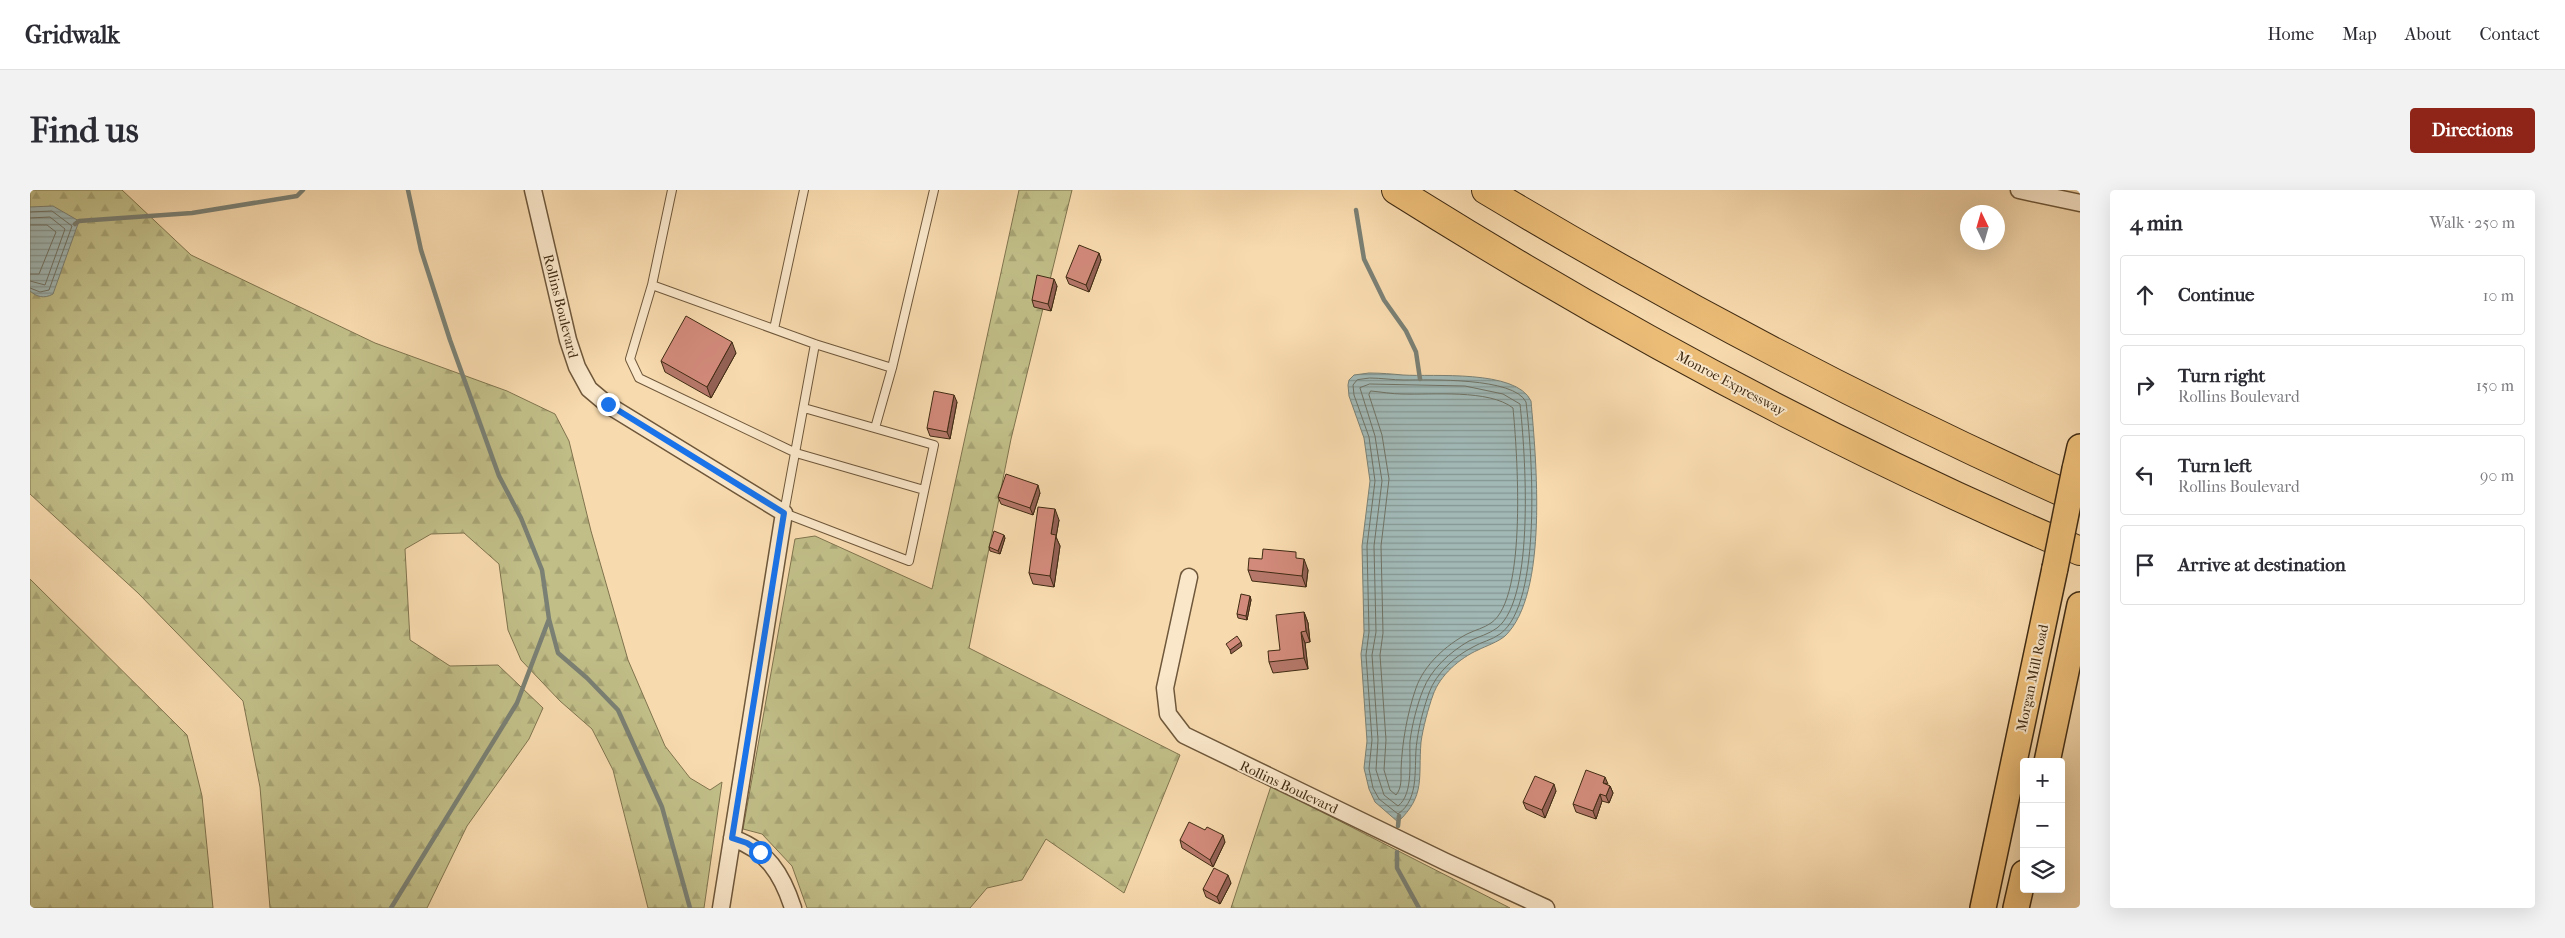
<!DOCTYPE html>
<html lang="en">
<head>
<meta charset="utf-8">
<style>
  :root { --surface:#fff; --page:#f2f2f3; --text:#2b2b33; --muted:#7c7c81; --line:#e1e1e2; --accent:#8f2418 }
  body { margin:0; font-family:"IM FELL French Canon",serif; background:var(--page); color:var(--text) }
  .controls { position:absolute; right:15px; bottom:15px; display:grid; overflow:hidden; border-radius:5px; box-shadow:0 5px 20px #0002 }
  .controls button { width:45px; height:45px; display:grid; place-items:center; padding:0; border:0; border-bottom:1px solid var(--line); background:var(--surface); color:var(--text); font:25px sans-serif }
  .compass { position:absolute; left:1930px; top:15px; width:45px; height:45px; border-radius:50%; background:var(--surface); box-shadow:0 5px 20px #0002; rotate:355deg }
  .stop { position:absolute; width:15px; height:15px; margin:-11px; border:4px solid #1a73e8; border-radius:50%; background:#fff }
  .stop.end { background:#1a73e8; border-color:#fff; box-shadow:0 1px 5px #0008 }
  .list { margin:0; padding:0; list-style:none }
  h2 { display:flex; justify-content:space-between; align-items:center; height:65px; margin:0; padding:0 20px; font-size:21px }
  h2 small { font-size:16px; font-weight:400; color:var(--muted) }
  .list li { display:grid; grid-template-columns:32px 1fr auto; gap:15px; align-items:center; box-sizing:border-box; height:80px; margin:0 10px 10px; padding:0 10px; border:1px solid var(--line); border-radius:5px }
  .list b { display:block; font-size:19px; white-space:nowrap }
  .list p { margin:0; font-size:16px; white-space:nowrap; color:var(--muted) }
  .list em { font-size:16px; font-style:normal; color:var(--muted) }
  .icon { flex:none; width:28px; height:28px; fill:none; stroke:currentColor; stroke-width:2; stroke-linecap:round; stroke-linejoin:round }
  .map { position:relative; flex:none; width:2050px; height:718px; overflow:hidden; border-radius:5px }
  header { display:flex; align-items:center; gap:30px; box-sizing:border-box; height:70px; padding:0 25px; background:var(--surface); border-bottom:1px solid var(--line) }
  header strong { font-size:24px }
  nav { display:flex; gap:28px; margin-inline-start:auto; font-size:18px }
  .intro { display:flex; align-items:center; justify-content:space-between; box-sizing:border-box; height:120px; padding:0 30px }
  h1 { margin:0; font-size:35px }
  .button { padding:12px 22px; border-radius:5px; background:var(--accent); color:#fff; font-size:18px; font-weight:700 }
  main { display:flex; gap:30px; padding:0 30px }
  aside { flex:1; background:var(--surface); border-radius:5px; box-shadow:0 5px 20px #0002 }
  .map>svg:first-child { display:block }
</style>
</head>
<body>
<header>
<strong>Gridwalk</strong>
<nav><a>Home</a><a>Map</a><a>About</a><a>Contact</a></nav>
</header>
<div class="intro"><h1>Find us</h1><a class="button">Directions</a></div>
<main>
<div class="map">
<svg width="2050" height="718" viewBox="0 0 2050 718">
  <defs>
    <pattern id="forest-firs" width="22" height="20" patternUnits="userSpaceOnUse" patternTransform="scale(1.25)"><rect width="22" height="20" fill="#c1be88"/><path d="M5 1l3.5 6h-7zM16 11l3.5 6h-7z" fill="#a7a374"/></pattern>
    <pattern id="water-rules" width="6" height="5" patternUnits="userSpaceOnUse" patternTransform="scale(1.25)"><rect width="6" height="5" fill="#a1b8b5"/><path d="M0 2.5h6" fill="none" stroke="#859692"/></pattern>
  </defs>
  <rect width="100%" height="100%" fill="#f7daae"/>
  <filter id="stains"><feTurbulence type="fractalNoise" baseFrequency=".004" numOctaves="4"/><feColorMatrix values="0 0 0 0 .2 0 0 0 0 .09 0 0 0 0 .02 0 0 0 .5 -.17"/></filter>
  <radialGradient id="worn" r=".72"><stop offset=".6" stop-color="#630" stop-opacity="0"/><stop offset="1" stop-color="#630" stop-opacity=".3"/></radialGradient>
  <path fill="url(#forest-firs)" stroke="#80744e" d="M0,0H92L161,65L345,153L477,201L525,224L539,251L561,341L598,470L635,556L660,588L680,600L692,592L674,718H618L583,580L562,539L530,511L491,470L478,440L469,374L434,343L401,344L375,359L380,450L420,476L468,475L513,518L499,549L437,636L397,718H240L230,597L213,511L108,403L0,304Z
    M989,0H1042L981,249L939,458L1150,565L1094,703L1016,649L992,690L957,698L940,718H777L762,676L732,644L713,639L765,349L785,346L902,399Z
    M0,389L157,545L172,606L183,718H0Z
    M1241,596L1480,718H1201Z"/>
  <path fill="url(#water-rules)" stroke="#7a8074" d="M23,16L49,31L23,104C14,109 7,107 0,101V17Z
    M1339,183C1351,183 1362,184 1373,185C1403,187 1486,179 1501,211C1506,268 1519,404 1475,446C1468,452 1456,456 1448,460C1430,468 1410,485 1403,505C1398,519 1393,538 1391,552C1388,588 1396,605 1368,632L1345,612L1339,599L1334,578L1337,551L1331,464L1334,442L1332,356L1340,291L1334,248L1319,206L1318,195L1319,190L1324,185Z"/>
  <g fill="none" stroke-linecap="round" stroke-linejoin="round">
    <path stroke="#707264" stroke-width="1" d="M0,22L22,21L42,36L19,100L10,102L0,98
      M0,28L20,27L35,39L15,95L0,91
      M0,35H17L26,42L9,84H0
      M1340,188C1351,188 1363,190 1374,190C1399,190 1484,187 1496,212C1502,261 1513,413 1470,444C1462,450 1451,452 1443,457C1425,466 1406,483 1399,503C1394,517 1389,535 1387,551C1383,575 1391,608 1368,624L1349,609L1343,598L1339,579L1342,550L1336,465L1339,442L1337,356L1345,291L1339,247L1324,205L1323,195L1327,190Z
      M1340,194L1435,196L1473,204L1490,214C1495,260 1506,408 1467,438C1459,444 1448,447 1439,451C1420,462 1401,479 1393,500C1387,515 1382,535 1380,551C1379,569 1384,604 1368,616L1354,605L1346,580L1348,550L1342,465L1346,442L1344,356L1352,291L1345,246L1330,198Z
      M1341,201C1352,202 1362,204 1372,204C1402,205 1459,199 1483,218C1487,260 1498,408 1461,433C1454,438 1445,440 1437,444C1416,455 1394,475 1386,498C1377,524 1372,553 1371,580C1371,588 1372,598 1366,605L1360,600L1354,580L1356,550L1350,465L1353,443L1351,356L1359,289L1352,245L1339,205Z"/>
    <path stroke="#7a8074" stroke-width="4.5" d="M378,0L391,60L420,150L469,286L491,328L512,380L519,429L528,463L557,488L588,520L632,617L660,718
      M1326,20L1334,69L1354,110L1376,141L1386,162L1390,189
      M45,34L49,31L162,23L267,6L273,0
      M1368,636L1369,626
      M1367,662V678L1389,718
      M361,718L487,513L519,429"/>
    <g stroke="#6e573a" stroke-width="10">
      <path id="service" d="M642,0L622,95L785,154L862,178L904,0
        M622,95L600,169L609,188L766,263L894,300
        M744,139L774,0
        M774,218L904,255L879,371L754,323L785,154
        M845,238L862,178"/>
    </g>
    <g stroke="#6e573a" stroke-width="19">
      <path id="minor" d="M503,0L538,150L547,177L559,199L578,215L754,323L691,718
        M1989,0L2050,13
        M1159,387L1135,498L1138,524L1154,545L1416,672L1516,718
        M702,648C737,660 752,684 763,718"/>
    </g>
    <g stroke="#402b13" stroke-width="28">
      <path id="primary" d="M2045,279L2050,257
        M2017,572L2050,415
        M1953,718L2025,378
        M1986,718L1994,683"/>
    </g>
    <g stroke="#402b13" stroke-width="30">
      <path id="motorway" d="M1366,0C1584,137 1813,260 2050,361
        M1456,0C1648,115 1845,219 2050,310"/>
    </g>
    <use href="#service" stroke="#fae7ca" stroke-width="8"/>
    <use href="#minor" stroke="#fae7ca" stroke-width="16"/>
    <use href="#primary" stroke="#ecbd77" stroke-width="25"/>
    <use href="#motorway" stroke="#ecbd77" stroke-width="28"/>
    <g stroke="#402b13" stroke-width="28" stroke-linecap="butt">
      <path id="primary-bridge" d="M2025,378L2045,279"/>
    </g>
    <use href="#primary-bridge" stroke="#ecbd77" stroke-width="25"/>
  </g>
  <path fill="#b57769" stroke="#402b13" d="M1069,63L1071,70L1059,102L1039,94L1036,87Z
    M1027,96L1021,121L1004,117L1002,110Z
    M706,163L681,208L635,182L631,171Z
    M927,212L920,249L900,246L897,238Z
    M1010,303L1003,325L971,314L968,307Z
    M1029,330L1026,347L1030,356L1024,397L1003,394L999,383Z
    M975,348L970,364L960,361L959,357Z
    M1269,369L1278,380L1276,397L1222,391L1218,380Z
    M1220,406L1221,410L1217,430L1208,428L1207,424Z
    M1274,422L1278,433L1280,452L1275,453L1278,479L1243,483L1239,472L1250,460Z
    M1578,595L1580,596L1583,603L1579,613L1572,611L1566,629L1546,622L1543,614Z
    M1526,601L1515,628L1496,619L1493,612Z
    M1175,640L1195,652L1183,677L1152,658L1150,650Z
    M1201,693L1190,714L1176,707L1173,699Z"/>
  <path fill="#936155" stroke="#402b13" d="M1069,63L1071,70L1059,102L1056,95Z
    M1024,89L1027,96L1021,121L1018,114Z
    M702,152L706,163L681,208L677,197Z
    M924,205L927,212L920,249L917,242Z
    M1008,295L1010,303L1003,325L1000,318Z
    M1025,319L1029,330L1026,347L1030,356L1024,397L1020,386L1021,344Z
    M974,345L975,348L970,364L968,361Z
    M1274,369L1278,380L1276,397L1272,386Z
    M1220,406L1221,410L1217,430L1216,426Z
    M1274,422L1278,433L1280,452L1276,441Z
    M1271,442L1275,453L1278,479L1274,468Z
    M1211,452L1212,456L1201,464L1200,460Z
    M1575,587L1578,594L1573,593Z
    M1524,594L1526,601L1515,628L1512,620Z
    M1580,596L1583,603L1579,613L1576,606Z
    M1570,604L1572,611L1566,629L1563,621Z
    M1193,645L1195,652L1183,677L1180,670Z
    M1198,685L1201,693L1190,714L1187,707Z"/>
  <path fill="#d28a7a" stroke="#402b13" d="M1049,55L1069,63L1056,95L1036,87Z
    M1007,85L1024,89L1018,114L1002,110Z
    M656,126L702,152L677,197L631,171Z
    M904,201L924,205L917,242L897,238Z
    M976,284L1008,295L1000,318L968,307Z
    M1008,317L1025,319L1021,344L1026,345L1020,386L999,383Z
    M964,341L974,345L968,361L959,357Z
    M1233,359L1266,362V368L1274,369L1272,386L1218,380L1219,368L1232,369Z
    M1211,404L1220,406L1216,426L1207,424Z
    M1274,422L1276,441L1271,442L1274,468L1239,472L1238,461L1250,460L1246,425Z
    M1207,446L1211,452L1200,460L1196,454Z
    M1556,580L1575,587L1573,593L1580,596L1576,606L1570,604L1563,621L1543,614Z
    M1505,586L1524,594L1512,620L1493,612Z
    M1159,632L1175,640L1177,637L1193,645L1180,670L1150,650Z
    M1184,678L1198,685L1187,707L1173,699Z"/>
  <g fill="none" stroke-linecap="round" stroke-linejoin="round">
    <path stroke="#1a73e8" stroke-width="6" d="M578,214L754,323L702,648L717,653L730,662"/>
  </g>
  <g text-anchor="middle" stroke-width="4" stroke-linejoin="round" paint-order="stroke">
    <g font-size="14" fill="#402b13" stroke="#fae7ca">
      <text transform="translate(531 116) rotate(76)" y="5">Rollins Boulevard</text>
      <text transform="translate(1701 193) rotate(28)" y="5">Monroe Expressway</text>
      <text transform="translate(2002 488) rotate(-78)" y="5">Morgan Mill Road</text>
      <text transform="translate(1259 597) rotate(25)" y="5">Rollins Boulevard</text>
    </g>
  </g>
  <rect width="100%" height="100%" filter="url(#stains)"/>
  <rect width="100%" height="100%" fill="url(#worn)"/>
</svg>
<div class="controls">
<button>+</button>
<button>−</button>
<button><svg class="icon" aria-label="layers" viewBox="0 0 24 24"><path d="M12 4l9 5-9 5-9-5zM3 14l9 5 9-5"/></svg></button>
</div>
<svg class="compass" viewBox="-18 -18 36 36"><path d="M0-13l5 13h-10z" fill="#e53935"/><path d="M0 13l5-13h-10z" fill="#7c7c81"/></svg>
<div class="stop" style="left:730px;top:662px"></div>
<div class="stop end" style="left:578px;top:214px"></div>
</div>
<aside>
<h2>4 min<small>Walk · 250 m</small></h2>
<ul class="list">
<li><svg class="icon" aria-label="ahead" viewBox="0 0 24 24"><path d="M12 20V5M6 11l6-6 6 6"/></svg><div><b>Continue</b></div><em>10 m</em></li>
<li><svg class="icon" aria-label="right" viewBox="0 0 24 24"><path d="M7 20v-9h11M14 6l5 5-5 5"/></svg><div><b>Turn right</b><p>Rollins Boulevard</p></div><em>150 m</em></li>
<li><svg class="icon" aria-label="left" viewBox="0 0 24 24"><path d="M17 20v-9H6M10 6l-5 5 5 5"/></svg><div><b>Turn left</b><p>Rollins Boulevard</p></div><em>90 m</em></li>
<li><svg class="icon" aria-label="arrive" viewBox="0 0 24 24"><path d="M6 21V4h12l-3 4 3 4H6"/></svg><div><b>Arrive at destination</b></div></li>
</ul>
</aside>
</main>
</body>
</html>
